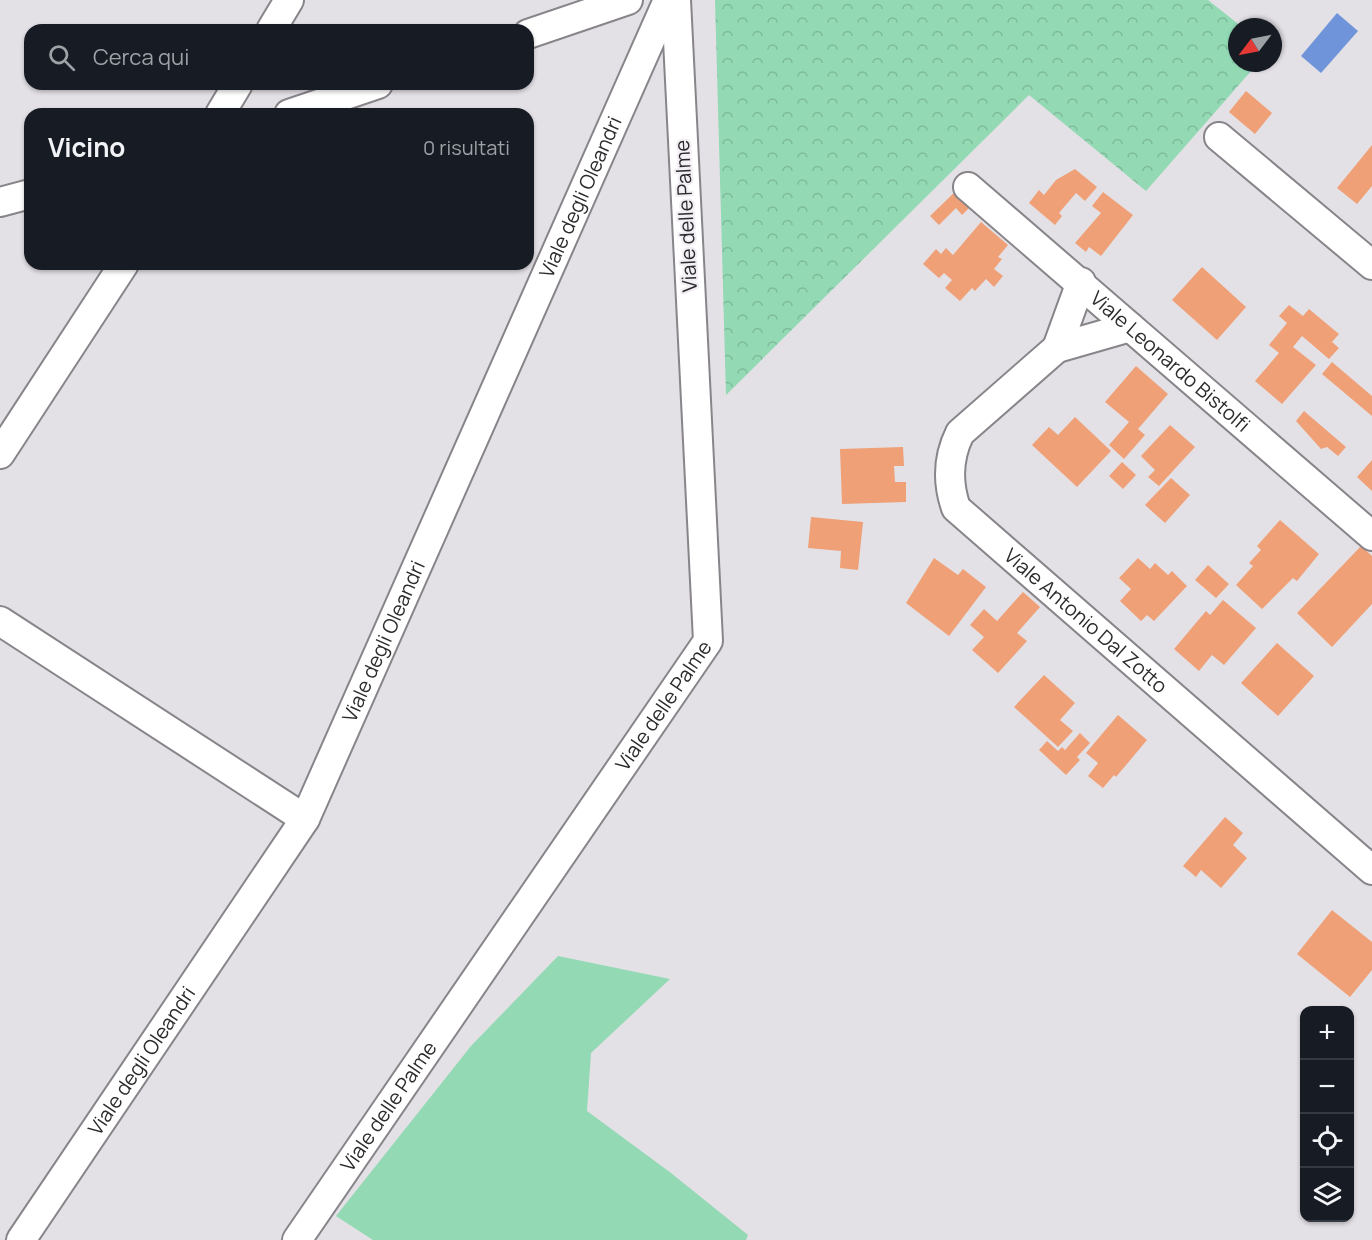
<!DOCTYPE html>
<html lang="it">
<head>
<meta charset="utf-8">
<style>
  :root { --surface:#171b24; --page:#242831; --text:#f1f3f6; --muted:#9ea1a6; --line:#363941 }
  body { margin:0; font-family:Manrope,sans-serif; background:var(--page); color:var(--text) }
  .controls { position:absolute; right:18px; bottom:18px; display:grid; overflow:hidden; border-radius:12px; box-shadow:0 2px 4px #0004 }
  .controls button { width:54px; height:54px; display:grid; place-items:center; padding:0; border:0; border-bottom:2px solid var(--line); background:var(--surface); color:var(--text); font:30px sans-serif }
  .compass { position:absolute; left:1228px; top:18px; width:54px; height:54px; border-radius:50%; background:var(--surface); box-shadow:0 2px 4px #0004; rotate:238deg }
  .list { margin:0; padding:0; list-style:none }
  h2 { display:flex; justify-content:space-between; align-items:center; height:78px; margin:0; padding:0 24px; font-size:26px }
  h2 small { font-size:20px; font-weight:400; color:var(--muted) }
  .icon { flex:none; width:33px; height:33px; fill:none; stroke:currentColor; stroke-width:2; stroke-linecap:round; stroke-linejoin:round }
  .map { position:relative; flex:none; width:1372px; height:1240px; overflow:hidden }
  .search { position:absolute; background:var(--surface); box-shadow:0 2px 4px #0004; left:24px; top:24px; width:510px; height:66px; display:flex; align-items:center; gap:15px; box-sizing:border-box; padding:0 21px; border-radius:18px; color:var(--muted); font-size:22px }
  .panel { position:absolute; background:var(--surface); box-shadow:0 2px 4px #0004; left:24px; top:108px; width:510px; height:162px; border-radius:18px }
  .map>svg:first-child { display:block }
</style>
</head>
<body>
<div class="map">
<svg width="1372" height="1240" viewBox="0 0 1372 1240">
  <defs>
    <pattern id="forest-crowns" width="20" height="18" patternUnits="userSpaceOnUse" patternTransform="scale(1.5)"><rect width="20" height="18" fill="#92d9b4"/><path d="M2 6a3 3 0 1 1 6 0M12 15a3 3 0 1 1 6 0" fill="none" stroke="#7eba9b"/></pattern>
  </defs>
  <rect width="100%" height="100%" fill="#e4e1e6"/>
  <path fill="#92d9b4" d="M558,956L670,979L591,1053L587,1111L671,1173L748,1235L746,1240H373L336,1216L471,1046Z"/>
  <path fill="url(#forest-crowns)" d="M715,0H1208L1242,27H1237V63H1258L1146,191L1029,95L726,395Z"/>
  <path fill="#7094d9" d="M1337,13L1358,31L1321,73L1301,56Z"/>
  <path fill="#efa076" d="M1246,91L1272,113L1255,134L1229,112Z
    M1372,145V186L1357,204L1337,188Z
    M1075,169L1097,187L1085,201L1076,193L1059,213L1062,216L1055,225L1029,203L1039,190L1044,195L1056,180Z
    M959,188L973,204L962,215L956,208L939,225L930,216Z
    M1103,192L1133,215L1101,256L1089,247L1086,252L1075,243L1101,213L1092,206Z
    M981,222L1008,245L998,257L1002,259L994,269L1003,276L994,287L986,279L975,291L972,288L960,301L945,288L952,280L944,273L939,278L923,264L936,249L941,254L946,248L953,255Z
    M1202,267L1246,307L1217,340L1172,300Z
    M1289,305L1303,316L1309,309L1339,334L1332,342L1339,348L1329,359L1302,336L1293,347L1316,365L1282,404L1255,381L1279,353L1269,345L1287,323L1279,316Z
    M1332,362L1372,396V416L1322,374Z
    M1136,366L1168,394L1138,429L1145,435L1124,459L1109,445L1129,422L1105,402Z
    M1304,411L1346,447L1338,456L1327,447L1321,449L1296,421Z
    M1075,417L1111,451L1077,487L1032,445L1049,427L1058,435Z
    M1170,425L1195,447L1159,486L1148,477L1155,470L1141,456Z
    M903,447L904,466H894L895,482H906V502L842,504L840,449Z
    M1372,460V491L1357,477Z
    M1122,462L1136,475L1123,489L1109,476Z
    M1171,478L1190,495L1165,523L1145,505Z
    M811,517L863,522L858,570L840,568L841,551L808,548Z
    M1280,520L1319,554L1297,581L1293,578L1262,609L1236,585L1253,566L1249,563L1261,550L1257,546Z
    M1361,546L1372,556V604L1332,647L1297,613Z
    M934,558L958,575L963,569L986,587L949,636L906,603Z
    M1138,558L1150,569L1155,563L1168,575L1172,571L1187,586L1154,621L1147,615L1141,621L1120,601L1131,589L1119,578Z
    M1208,565L1229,584L1216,598L1195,580Z
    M1023,592L1040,607L1017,633L1027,641L998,673L972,650L984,637L970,625L984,609L997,621Z
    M1223,600L1256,628L1224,665L1212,655L1199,671L1174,649L1206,611L1210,615Z
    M1277,643L1314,676L1278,716L1241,683Z
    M1044,675L1075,703L1060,720L1073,731L1058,747L1014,707Z
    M1118,715L1147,740L1116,777L1114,775L1103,788L1088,776L1098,763L1086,753Z
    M1080,733L1090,743L1077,757L1080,760L1066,775L1039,750L1047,741L1058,751L1062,747L1065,750Z
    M1225,817L1243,833L1233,845L1247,858L1221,888L1201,870L1196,877L1183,866Z
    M1332,910L1372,942V970L1350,997L1297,954Z"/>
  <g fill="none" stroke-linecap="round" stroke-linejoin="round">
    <g stroke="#88858a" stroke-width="32">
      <g id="street">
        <path d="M271,30L289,0"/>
        <path d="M528,34L628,0"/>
        <path d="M220,114L238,84"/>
        <path d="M289,114L378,84"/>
        <path d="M1219,137L1372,265"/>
        <path id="s1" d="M968,187L1372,536"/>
        <path d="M0,202L30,194"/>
        <path d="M1081,282L1057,348L1130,327"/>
        <path id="s2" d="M1057,348L960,433C948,457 947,482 956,508L1372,870"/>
        <path d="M0,454L124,264"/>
        <path d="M0,621L305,819"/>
        <path id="s3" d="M21,1240L305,819L668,0"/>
        <path id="s4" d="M297,1240L708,641L676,0"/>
      </g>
    </g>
    <use href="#street" stroke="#fff" stroke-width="28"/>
  </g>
  <g text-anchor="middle" stroke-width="4.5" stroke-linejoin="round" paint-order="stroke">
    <g font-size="20" fill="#2b2a2c" stroke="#f2eef4">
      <text dy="7" stroke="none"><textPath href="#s3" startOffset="1188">Viale degli Oleandri</textPath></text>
      <text transform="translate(686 216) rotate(-93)" y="7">Viale delle Palme</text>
      <text dy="7" stroke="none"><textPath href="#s1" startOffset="267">Viale Leonardo Bistolfi</textPath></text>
      <text dy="7" stroke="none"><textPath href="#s2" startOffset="378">Viale Antonio Dal Zotto</textPath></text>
      <text dy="7" stroke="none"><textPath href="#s3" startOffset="702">Viale degli Oleandri</textPath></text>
      <text dy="7" stroke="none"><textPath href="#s4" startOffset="648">Viale delle Palme</textPath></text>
      <text dy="7" stroke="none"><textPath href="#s3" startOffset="216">Viale degli Oleandri</textPath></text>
      <text dy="7" stroke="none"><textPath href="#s4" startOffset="162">Viale delle Palme</textPath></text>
    </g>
  </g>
</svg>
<div class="controls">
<button>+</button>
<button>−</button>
<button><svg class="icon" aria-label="locate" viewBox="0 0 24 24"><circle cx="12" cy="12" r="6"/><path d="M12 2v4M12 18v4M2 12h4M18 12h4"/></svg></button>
<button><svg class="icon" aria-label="layers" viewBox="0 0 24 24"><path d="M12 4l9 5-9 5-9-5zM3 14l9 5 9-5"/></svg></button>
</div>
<svg class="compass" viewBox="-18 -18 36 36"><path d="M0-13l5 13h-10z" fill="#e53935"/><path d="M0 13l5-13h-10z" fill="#9ea1a6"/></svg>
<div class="search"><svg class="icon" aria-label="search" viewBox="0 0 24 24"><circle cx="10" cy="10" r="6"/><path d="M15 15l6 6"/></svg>Cerca qui</div>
<section class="panel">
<h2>Vicino<small>0 risultati</small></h2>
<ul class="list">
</ul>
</section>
</div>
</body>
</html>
